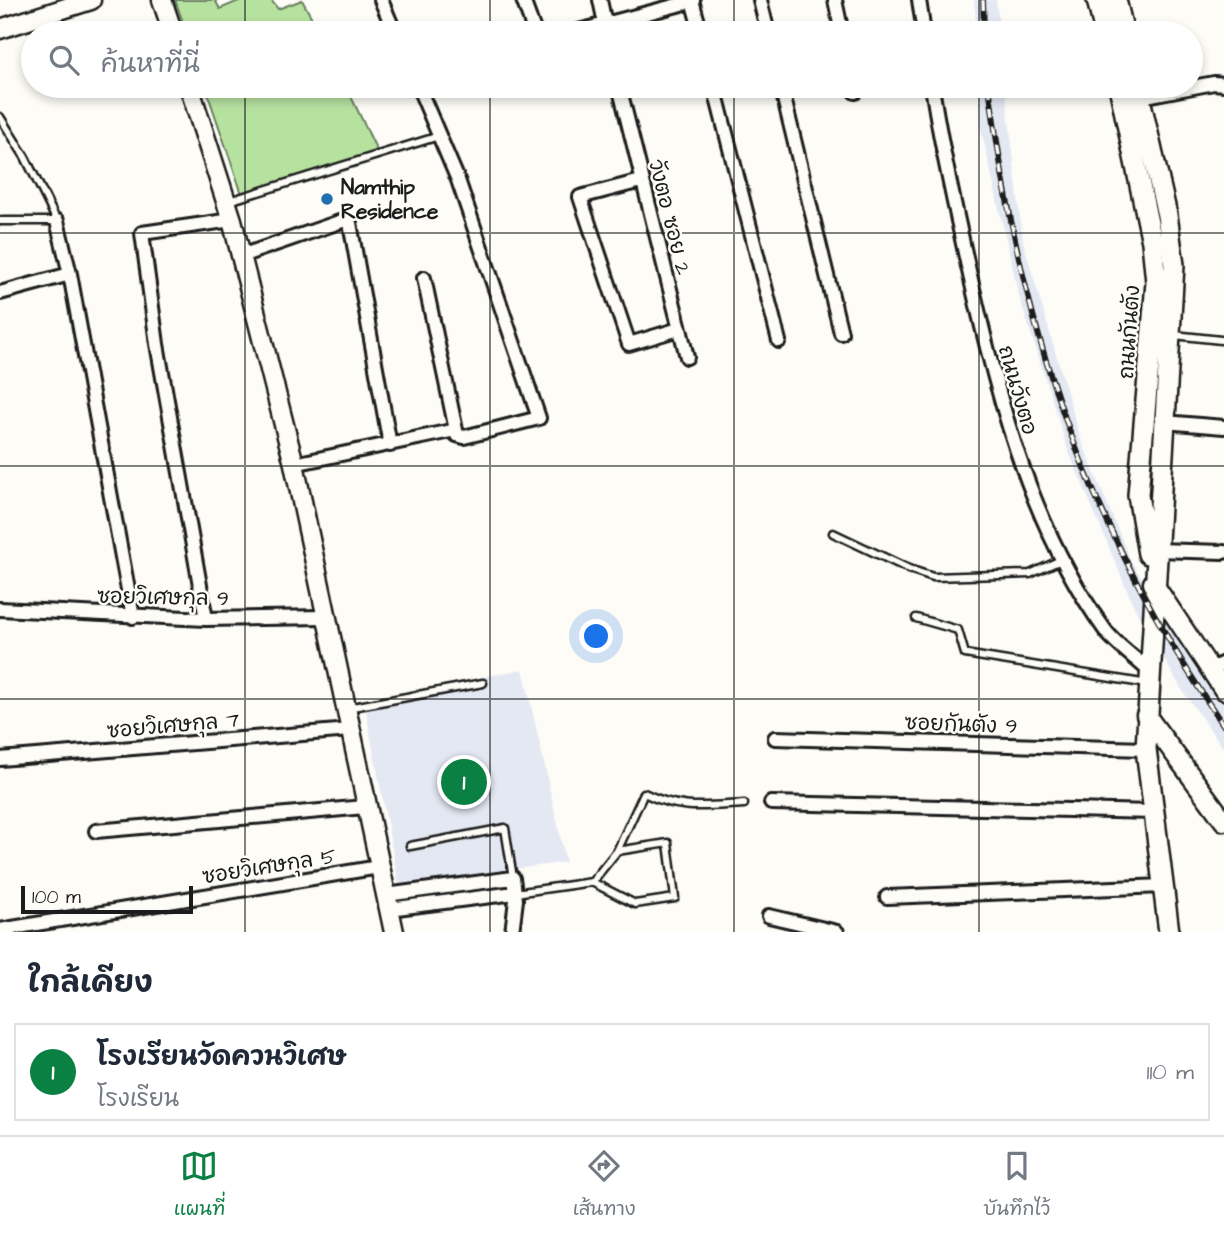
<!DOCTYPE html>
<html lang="th">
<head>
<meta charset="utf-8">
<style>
  :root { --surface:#fff; --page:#f6f6f7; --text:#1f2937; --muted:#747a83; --line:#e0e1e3; --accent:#0b8043 }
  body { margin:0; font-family:"Architects Daughter","Playpen Sans Thai",sans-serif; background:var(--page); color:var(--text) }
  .scale { position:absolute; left:21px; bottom:18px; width:172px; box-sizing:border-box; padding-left:7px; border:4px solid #1c1c1c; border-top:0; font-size:19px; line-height:24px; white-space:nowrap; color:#1c1c1c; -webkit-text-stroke:5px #fdfcf7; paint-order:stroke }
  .you { position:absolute; left:597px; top:637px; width:24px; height:24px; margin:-18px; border:5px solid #fff; border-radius:50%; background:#1a73e8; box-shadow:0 0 0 10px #1a73e833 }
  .badge { display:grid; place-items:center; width:46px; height:46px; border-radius:50%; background:var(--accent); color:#fff; font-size:23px; font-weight:700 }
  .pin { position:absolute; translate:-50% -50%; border:4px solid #fff; box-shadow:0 2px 7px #0006 }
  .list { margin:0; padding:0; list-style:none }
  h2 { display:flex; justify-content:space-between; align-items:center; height:91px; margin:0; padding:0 28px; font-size:30px }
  h2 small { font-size:23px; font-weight:400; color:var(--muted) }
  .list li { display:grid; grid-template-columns:46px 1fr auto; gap:21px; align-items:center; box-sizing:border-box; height:98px; margin:0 14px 14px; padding:0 14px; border:2px solid var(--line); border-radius:0px }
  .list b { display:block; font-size:26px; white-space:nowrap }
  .list p { margin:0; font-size:23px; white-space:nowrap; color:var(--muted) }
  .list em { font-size:23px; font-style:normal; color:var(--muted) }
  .icon { flex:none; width:38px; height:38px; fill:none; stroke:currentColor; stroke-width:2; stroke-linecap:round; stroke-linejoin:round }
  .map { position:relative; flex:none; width:1224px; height:932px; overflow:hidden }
  .search { position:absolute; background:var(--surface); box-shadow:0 4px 10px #0003; left:21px; right:21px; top:21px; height:77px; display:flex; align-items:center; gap:18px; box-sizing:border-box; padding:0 24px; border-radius:38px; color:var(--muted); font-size:26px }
  .sheet { height:203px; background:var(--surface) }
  nav { display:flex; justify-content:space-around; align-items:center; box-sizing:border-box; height:98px; border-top:2px solid var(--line); background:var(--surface); font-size:19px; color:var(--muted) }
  nav a { display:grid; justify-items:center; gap:4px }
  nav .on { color:var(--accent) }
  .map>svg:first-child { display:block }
</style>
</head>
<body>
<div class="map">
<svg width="1224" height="932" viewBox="0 0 1224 932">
  <rect width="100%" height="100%" fill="#fdfcf7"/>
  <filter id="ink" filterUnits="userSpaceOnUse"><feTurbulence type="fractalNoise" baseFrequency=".0143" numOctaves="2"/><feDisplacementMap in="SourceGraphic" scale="14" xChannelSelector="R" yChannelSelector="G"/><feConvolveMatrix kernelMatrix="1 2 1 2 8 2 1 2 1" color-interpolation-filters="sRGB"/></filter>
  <g filter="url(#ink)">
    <path fill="#e3e8f2" d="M974,0H996L1000,33H977Z
      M979,86H1005L1023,241L1080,437L1131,562L1224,703V749L1184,693L1136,611L1068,450L1019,296L981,129Z
      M523,669L566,862L399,885L364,701Z"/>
    <path fill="#b6e2a0" stroke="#697f5e" stroke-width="2" d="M175,0H215L220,9L241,0H271L278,9L302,0L320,33H187Z
      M205,86H346L378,153L242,194Z"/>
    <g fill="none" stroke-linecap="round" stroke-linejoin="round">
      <g stroke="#1c1c1c" stroke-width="11">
        <path id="lane" d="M0,117L25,157L57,221H0
          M229,201L439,136
          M1174,335L1221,340
          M833,533L909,569L933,577L1030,574L1063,559
          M916,618L958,630L965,654L1148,684
          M347,708L483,683
          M410,846L505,828L513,878
          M617,851L644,793C681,811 704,806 744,804
          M515,893L592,882L617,851L668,843L675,898L635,904L592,882"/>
      </g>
      <g stroke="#1c1c1c" stroke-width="18">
        <path id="street" d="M381,0L395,33
          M523,0L535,33
          M600,0L607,33
          M692,0L701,33
          M760,0L768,33
          M835,0L842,33
          M919,0L924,33
          M571,33L693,1
          M418,86L458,180L539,418L464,437L457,435L456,430
          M619,86L687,357
          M714,86L779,341
          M781,86L841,333
          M854,86L855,92
          M932,86C940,142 953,197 965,253C994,383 1026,520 1105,630C1116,645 1135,657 1148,670
          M1135,98L1214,83L1224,84
          M641,181L580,197L629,344L679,329
          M57,221L70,274L133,617
          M241,256L345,220L350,223L390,445
          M0,293L70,274
          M1164,422L1224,427
          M294,464L456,430L424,278
          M1156,550L1224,552
          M0,609L206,619L325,617
          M206,619L157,344L142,233L232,220
          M1210,669L1224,663
          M775,738L1146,749
          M0,759L350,730
          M771,803L1154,812
          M96,831L365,807
          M386,895L513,878L516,900L512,932
          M887,897L1164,886
          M389,909L515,893
          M769,916L837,932
          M0,930L379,867"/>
      </g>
      <g stroke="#1c1c1c" stroke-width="23">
        <path id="secondary" d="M162,0L173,33
          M0,29L91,0
          M189,86L232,220L294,464L394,932
          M1153,583L1224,690
          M1146,715L1224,821"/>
      </g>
      <g stroke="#1c1c1c" stroke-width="24">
        <path id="primary" d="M1097,0L1105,33
          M1116,0L1124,33
          M1119,86L1152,242L1156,282L1138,495L1148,554
          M1137,86L1167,215L1174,265L1146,749L1169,932"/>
      </g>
      <use href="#lane" stroke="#fdfcf7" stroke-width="6"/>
      <use href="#street" stroke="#fdfcf7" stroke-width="12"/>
      <use href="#secondary" stroke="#fdfcf7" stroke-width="18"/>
      <use href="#primary" stroke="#fdfcf7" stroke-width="19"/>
      <g stroke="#1c1c1c" stroke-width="6">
        <path id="rail" d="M983,0L984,33
          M989,86C1020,328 1085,524 1224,726"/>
      </g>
      <use href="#rail" stroke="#fdfcf7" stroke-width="3.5" stroke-dasharray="10" stroke-linecap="butt"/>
    </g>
  </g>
  <path fill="none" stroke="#1c1c1c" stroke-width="2" stroke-opacity="0.55" d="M245,0V33M490,0V33M734,0V33M979,0V33M245,86V932M490,86V932M734,86V932M979,86V932M0,233H1224M0,466H1224M0,699H1224"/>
  <circle fill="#1f6fb2" stroke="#fdfcf7" stroke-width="2.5" cx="327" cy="199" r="7"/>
  <g text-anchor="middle" stroke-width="5" stroke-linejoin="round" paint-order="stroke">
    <g font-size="21" font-weight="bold" fill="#1c1c1c" stroke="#fdfcf7" text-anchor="start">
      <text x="341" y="194">Namthip<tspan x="341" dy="24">Residence</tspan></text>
    </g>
    <g font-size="21" fill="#1c1c1c" stroke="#fdfcf7">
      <text transform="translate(670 217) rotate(76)" y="7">วังตอ ซอย 2</text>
      <text transform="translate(1129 332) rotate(-86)" y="7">ถนนกันตัง</text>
      <text transform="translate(1018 390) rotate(74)" y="7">ถนนวังตอ</text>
      <text transform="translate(163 597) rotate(1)" y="7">ซอยวิเศษกุล 9</text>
      <text transform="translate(961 724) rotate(2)" y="7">ซอยกันตัง 9</text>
      <text transform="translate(173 725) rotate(-5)" y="7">ซอยวิเศษกุล 7</text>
      <text transform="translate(269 866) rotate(-9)" y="7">ซอยวิเศษกุล 5</text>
    </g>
  </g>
</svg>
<div class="scale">100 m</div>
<div class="you"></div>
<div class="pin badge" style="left:464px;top:782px">1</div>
<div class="search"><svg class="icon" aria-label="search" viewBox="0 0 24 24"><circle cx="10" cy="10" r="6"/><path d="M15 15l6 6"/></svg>ค้นหาที่นี่</div>
</div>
<section class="sheet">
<h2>ใกล้เคียง<small></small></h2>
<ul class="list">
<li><span class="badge">1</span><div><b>โรงเรียนวัดควนวิเศษ</b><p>โรงเรียน</p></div><em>110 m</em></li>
</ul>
</section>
<nav>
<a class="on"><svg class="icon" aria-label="map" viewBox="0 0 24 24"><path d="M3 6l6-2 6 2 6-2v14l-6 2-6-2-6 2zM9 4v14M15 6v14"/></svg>แผนที่</a>
<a><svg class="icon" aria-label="directions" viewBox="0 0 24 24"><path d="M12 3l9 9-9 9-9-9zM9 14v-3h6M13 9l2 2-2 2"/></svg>เส้นทาง</a>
<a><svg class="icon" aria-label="saved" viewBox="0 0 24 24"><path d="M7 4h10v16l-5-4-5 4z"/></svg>บันทึกไว้</a>
</nav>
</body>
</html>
